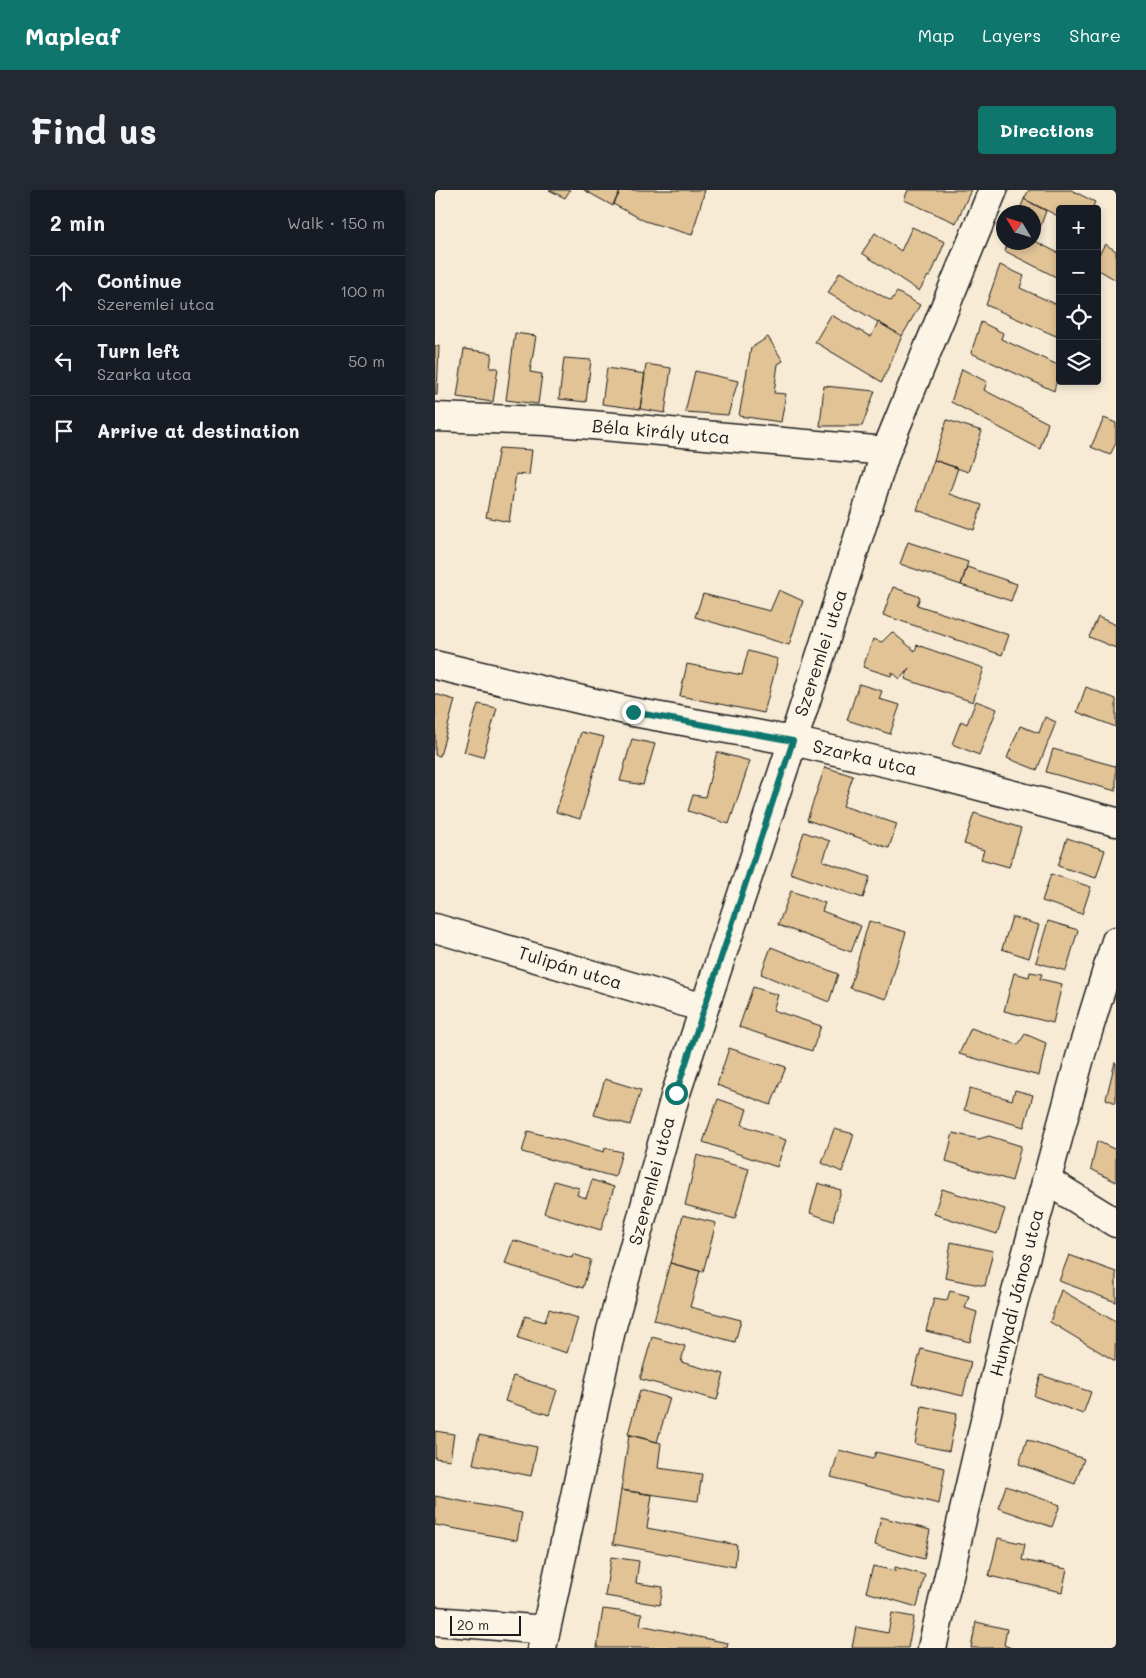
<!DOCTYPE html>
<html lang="en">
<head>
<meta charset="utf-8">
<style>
  :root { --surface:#171b24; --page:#242831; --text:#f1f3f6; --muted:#9ea1a6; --line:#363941; --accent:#0f766e }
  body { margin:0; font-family:Mali,sans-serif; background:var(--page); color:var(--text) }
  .controls { position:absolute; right:15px; top:15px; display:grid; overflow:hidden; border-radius:5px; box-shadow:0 2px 8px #0003 }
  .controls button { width:45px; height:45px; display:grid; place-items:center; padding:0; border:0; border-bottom:1px solid var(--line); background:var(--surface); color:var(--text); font:25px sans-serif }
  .compass { position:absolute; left:561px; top:15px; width:45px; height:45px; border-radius:50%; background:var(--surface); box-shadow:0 2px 8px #0003; rotate:308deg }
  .scale { position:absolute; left:15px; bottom:12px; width:71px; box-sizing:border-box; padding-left:5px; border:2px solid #1c1c1c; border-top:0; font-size:14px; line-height:18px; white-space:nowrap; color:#1c1c1c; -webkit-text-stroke:4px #fcf5e5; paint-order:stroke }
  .stop { position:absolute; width:15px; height:15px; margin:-11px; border:4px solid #0f766e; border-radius:50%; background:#fff }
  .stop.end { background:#0f766e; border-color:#fff; box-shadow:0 1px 5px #0008 }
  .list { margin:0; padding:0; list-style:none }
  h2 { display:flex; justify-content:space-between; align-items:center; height:65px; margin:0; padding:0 20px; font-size:21px }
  h2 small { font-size:16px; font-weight:400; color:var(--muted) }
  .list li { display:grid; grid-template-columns:32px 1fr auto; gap:15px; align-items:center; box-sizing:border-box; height:70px; padding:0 20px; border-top:1px solid var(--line) }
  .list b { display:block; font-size:19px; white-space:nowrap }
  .list p { margin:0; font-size:16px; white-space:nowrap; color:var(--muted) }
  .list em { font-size:16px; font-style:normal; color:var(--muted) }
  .icon { flex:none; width:28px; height:28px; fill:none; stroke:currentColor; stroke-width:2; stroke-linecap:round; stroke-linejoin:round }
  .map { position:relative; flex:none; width:681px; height:1458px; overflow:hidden; border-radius:5px }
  header { display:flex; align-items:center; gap:30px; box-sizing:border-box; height:70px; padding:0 25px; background:var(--accent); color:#fff }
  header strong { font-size:24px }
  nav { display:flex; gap:28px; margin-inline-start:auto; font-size:18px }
  .intro { display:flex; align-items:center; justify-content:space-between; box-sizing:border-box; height:120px; padding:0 30px }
  h1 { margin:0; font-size:35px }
  .button { padding:12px 22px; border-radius:5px; background:var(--accent); color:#fff; font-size:18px; font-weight:700 }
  main { display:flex; gap:30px; padding:0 30px }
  aside { flex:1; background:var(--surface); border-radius:5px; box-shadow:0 2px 8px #0003 }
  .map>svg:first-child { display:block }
</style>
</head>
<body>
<header>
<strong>Mapleaf</strong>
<nav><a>Map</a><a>Layers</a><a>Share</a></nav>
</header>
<div class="intro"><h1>Find us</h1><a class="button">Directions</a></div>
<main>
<aside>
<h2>2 min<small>Walk · 150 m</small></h2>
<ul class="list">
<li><svg class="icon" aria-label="ahead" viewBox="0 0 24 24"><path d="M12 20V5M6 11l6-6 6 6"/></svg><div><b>Continue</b><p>Szeremlei utca</p></div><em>100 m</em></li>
<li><svg class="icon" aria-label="left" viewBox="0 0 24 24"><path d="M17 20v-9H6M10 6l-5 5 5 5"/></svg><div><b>Turn left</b><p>Szarka utca</p></div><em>50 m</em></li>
<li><svg class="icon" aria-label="arrive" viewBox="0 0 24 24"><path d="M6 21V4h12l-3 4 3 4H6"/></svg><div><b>Arrive at destination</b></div></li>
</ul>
</aside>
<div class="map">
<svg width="681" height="1458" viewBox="0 0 681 1458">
  <rect width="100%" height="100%" fill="#f7ebd5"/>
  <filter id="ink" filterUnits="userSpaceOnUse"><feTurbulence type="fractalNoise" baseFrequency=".02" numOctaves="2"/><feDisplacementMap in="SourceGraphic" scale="10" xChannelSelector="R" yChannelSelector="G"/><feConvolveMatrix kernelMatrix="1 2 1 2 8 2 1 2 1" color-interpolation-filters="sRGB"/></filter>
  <g filter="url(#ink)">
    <path fill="#e1c395" stroke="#1c1c1c" d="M114,0H135L130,8Z
      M149,0H186L178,16Z
      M186,0H270L257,45L210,31L178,14Z
      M473,0H536L521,33L469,10Z
      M594,0H636L660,12L657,19H625V27L589,9Z
      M589,9L611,21L600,51L625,64V89L570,61L573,52H598V22H584Z
      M477,37L510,52L495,87L493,86L484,101L427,63L440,43L466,61Z
      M670,54L681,61V90L662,79V68Z
      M565,75L589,86L585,98L625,116V135L621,146L551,115Z
      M405,82L456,111L462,102L485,115L467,146L393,103Z
      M396,125L436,147L443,132L467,146L447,192L380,152Z
      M546,132L568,143L566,149L625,176L619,201L536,163Z
      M80,143L101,146L95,182L107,184L103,214L71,210Z
      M333,147L348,171L343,174L339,203L351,204L346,232L304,226L316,158Z
      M0,156H4L2,205H0Z
      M29,159L57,163L55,178H63L58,212L22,207Z
      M129,168L156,170L151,212L124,209Z
      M211,174L236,178L230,223L205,219Z
      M172,178L210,184L205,219L167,214Z
      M527,179L552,192L549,200L613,233L605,259L516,212Z
      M260,181L303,191L293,225L250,222Z
      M389,196L440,201L427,236H385Z
      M669,228L681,233V253L675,265L656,257Z
      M512,230L547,241L533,282L499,270Z
      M64,258L97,260L94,285L81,284L74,332L51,327Z
      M499,270L523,278L514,304L547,315L539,340L482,320Z
      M473,352L533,372L526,395L465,374Z
      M532,377L582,394L576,411L526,395Z
      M458,397L485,407L482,415L574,445L567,465L448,425Z
      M344,400L368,411L354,455L260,427L268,404L335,421Z
      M663,427L681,435V458L654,447Z
      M457,442L480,461L482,455L549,478L538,512L470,489L474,478L465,489L457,482L456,486L428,477L438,449L447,452Z
      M313,461L343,469L329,523L245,506L252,474L307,485Z
      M424,494L447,501L444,509L465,515L455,544L412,530Z
      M651,497L681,509V537L642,522Z
      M0,504L20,510L5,566L0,565Z
      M541,511L562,519L544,565L517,554L526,531L532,534Z
      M43,514L62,518L48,567L29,562Z
      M610,527L621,532L602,580L572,568L585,536L604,543Z
      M146,542L169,547L145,629L121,622Z
      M197,549L220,554L208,595L185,591Z
      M618,559L680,576L681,573V601L611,582Z
      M282,562L315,571L294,634L253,621L258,605L270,607Z
      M390,577L418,586L408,616L462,634L454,658L372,630Z
      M539,623L586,638L574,677L546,669L549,660L529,654Z
      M369,642L395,651L388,671L435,687L428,708L355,683Z
      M632,648L670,660L661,688L623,676Z
      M616,684L656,697L647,724L607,711Z
      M356,701L390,713L387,721L426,736L416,762L343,735Z
      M577,727L604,735L594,768L567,759Z
      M434,731L471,742L451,809L415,798Z
      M613,731L643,740L631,781L601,772Z
      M336,757L403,784L394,812L326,784Z
      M595,782L607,784L605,789L627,794L618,833L569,821L579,783L594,787Z
      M318,797L343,805L338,820L386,836L377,861L304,837Z
      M536,838L583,855L590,844L611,853L604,886L524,864Z
      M294,858L351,877L336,915L282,895Z
      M680,872L681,873V913L671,909Z
      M170,889L206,900L195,935L159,925Z
      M535,898L577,910L580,900L598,905L589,937L529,920Z
      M283,909L312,919L307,935L351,950L342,977L268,952Z
      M399,939L419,944L407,982L387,973Z
      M93,941L169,962L170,958L187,962L180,987L87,962Z
      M518,943L544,949L554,946L586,956L577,991L511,971Z
      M662,951L681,960V992L656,979Z
      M262,965L314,979L300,1029L250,1015Z
      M157,990L179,997L166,1040L109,1023L119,991L144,998L142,1005L151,1008Z
      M383,993L406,1000L398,1031L375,1023Z
      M507,999L570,1019L562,1044L499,1024Z
      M248,1025L281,1033L268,1082L235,1073Z
      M78,1050L137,1068L138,1064L156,1070L148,1098L70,1074Z
      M516,1052L558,1061L550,1096L510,1088Z
      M634,1065L681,1082V1112L624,1091Z
      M235,1073L265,1081L255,1117L306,1130L300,1152L219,1130Z
      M626,1100L681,1132L680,1171L615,1132Z
      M515,1101L534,1106L530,1118L542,1122L535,1152L491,1141L499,1108L512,1110Z
      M114,1119L143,1128L132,1163L83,1148L90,1126L110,1132Z
      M217,1147L250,1156L246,1172L289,1184L282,1210L205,1189Z
      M486,1159L536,1172L528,1206L477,1194Z
      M606,1185L656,1202L648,1224L599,1206Z
      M78,1186L122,1200L114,1225L70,1211Z
      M205,1200L235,1208L222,1252L193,1244Z
      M487,1216L522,1223L514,1261L480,1254Z
      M0,1241L19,1244L15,1270L0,1268Z
      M44,1245L102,1257L96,1286L38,1274Z
      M194,1245L226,1253L223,1278L267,1284L263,1311L186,1300Z
      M592,1249L649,1269L640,1294L584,1274Z
      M404,1260L438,1269L441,1262L510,1278L504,1314L396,1287Z
      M571,1296L625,1315L617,1337L563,1318Z
      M186,1300L217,1305L212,1338L302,1355L300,1377L178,1354Z
      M0,1306L87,1323L82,1350L0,1335Z
      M446,1327L495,1340L489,1369L440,1355Z
      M563,1348L590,1354L587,1370L632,1379L627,1402L554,1386Z
      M176,1367L204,1371L201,1393L228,1397L225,1415L170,1406Z
      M438,1376L460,1381V1377L490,1385L482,1417L431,1402Z
      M168,1419L207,1424L205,1435L293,1453L292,1458H162Z
      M457,1423L479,1427L473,1458H417L421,1437L453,1443Z
      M541,1432L572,1439L569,1455L576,1458H536Z"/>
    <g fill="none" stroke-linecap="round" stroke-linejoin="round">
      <g stroke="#1c1c1c" stroke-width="31">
        <path id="minor" d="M0,227L111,231L451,261
          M0,475L198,522L358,551L495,583L681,632
          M0,738L269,818
          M611,990L681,1033
          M0,1431L111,1440
          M107,1458L176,1140L241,903L358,551L451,261L558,0
          M497,1458L574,1128L646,864L681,751"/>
      </g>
      <use href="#minor" stroke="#fcf5e5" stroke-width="28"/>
    </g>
  </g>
  <g fill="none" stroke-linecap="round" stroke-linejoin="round" filter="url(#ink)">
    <path stroke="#0f766e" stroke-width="6" d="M198,522L358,551L241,903"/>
  </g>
  <g text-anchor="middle" stroke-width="4" stroke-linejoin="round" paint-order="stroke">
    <g font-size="18" fill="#1c1c1c" stroke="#fcf5e5">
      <text transform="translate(226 242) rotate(5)" y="6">Béla király utca</text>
      <text transform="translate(386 463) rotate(-72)" y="6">Szeremlei utca</text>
      <text transform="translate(430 568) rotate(13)" y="6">Szarka utca</text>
      <text transform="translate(135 778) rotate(17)" y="6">Tulipán utca</text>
      <text transform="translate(217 991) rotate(-75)" y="6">Szeremlei utca</text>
      <text transform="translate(582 1103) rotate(-76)" y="6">Hunyadi János utca</text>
    </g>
  </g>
</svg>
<div class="controls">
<button>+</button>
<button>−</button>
<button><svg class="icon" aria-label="locate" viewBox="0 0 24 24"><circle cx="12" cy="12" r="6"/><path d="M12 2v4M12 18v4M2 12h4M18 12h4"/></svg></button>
<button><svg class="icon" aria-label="layers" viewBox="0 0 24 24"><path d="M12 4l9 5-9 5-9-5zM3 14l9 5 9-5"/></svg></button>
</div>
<svg class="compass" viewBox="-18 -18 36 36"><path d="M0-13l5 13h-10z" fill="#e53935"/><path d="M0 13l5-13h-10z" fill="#9ea1a6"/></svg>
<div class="scale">20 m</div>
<div class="stop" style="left:241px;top:903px"></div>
<div class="stop end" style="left:198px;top:522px"></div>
</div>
</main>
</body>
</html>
